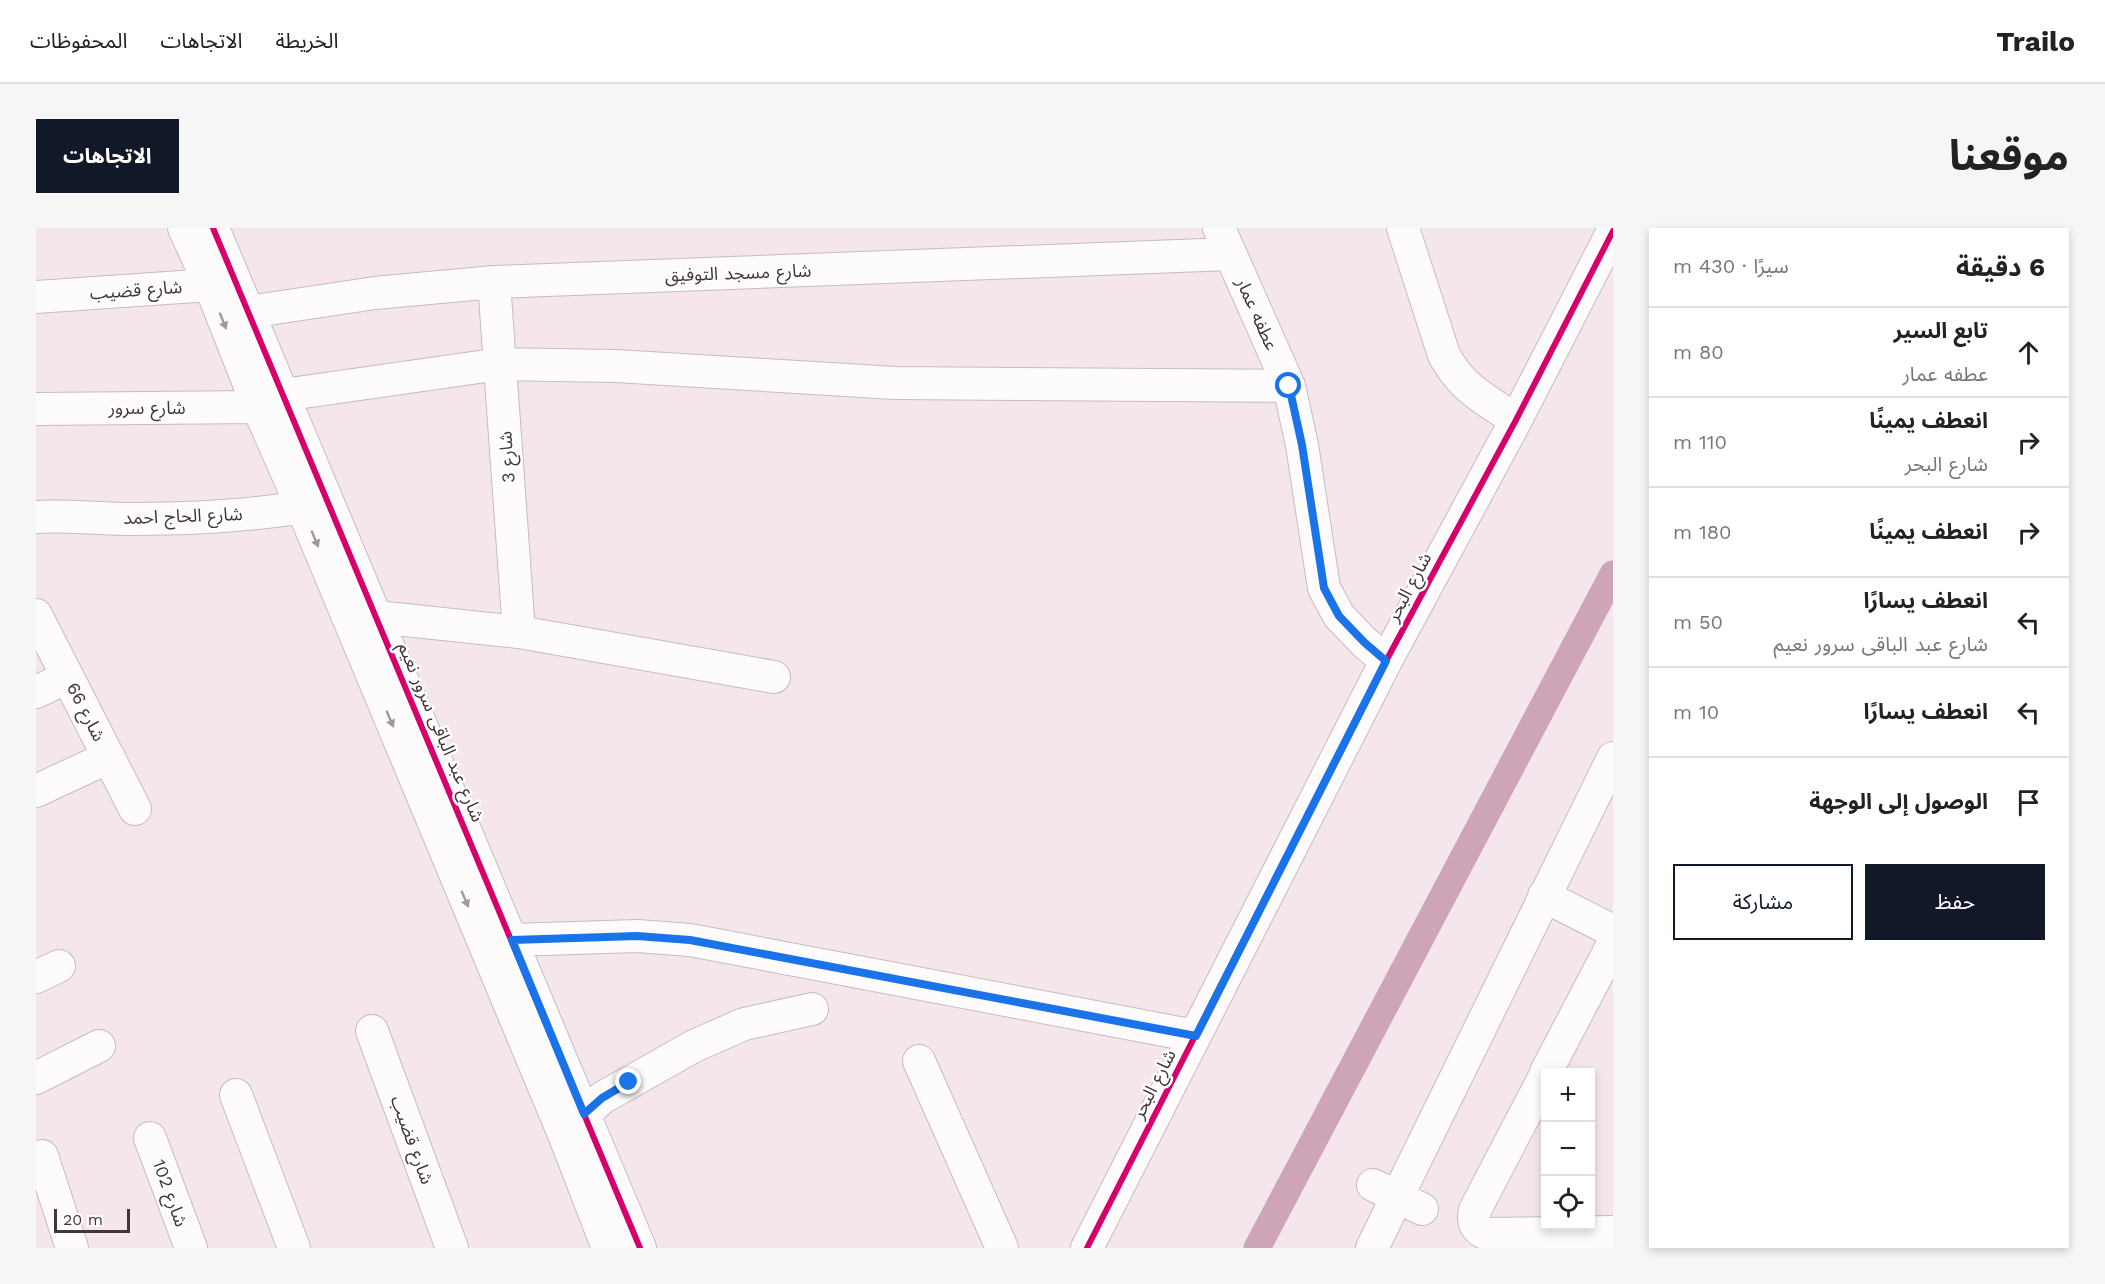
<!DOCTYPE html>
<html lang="ar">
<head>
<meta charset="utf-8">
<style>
  :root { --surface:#fff; --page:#f6f6f6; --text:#222; --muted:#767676; --line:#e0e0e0; --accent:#111827 }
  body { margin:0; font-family:"Work Sans","Noto Sans Arabic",sans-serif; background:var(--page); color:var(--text); direction:rtl }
  .controls { position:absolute; right:18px; bottom:18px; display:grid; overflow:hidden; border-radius:0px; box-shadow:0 3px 9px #0003 }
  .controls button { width:54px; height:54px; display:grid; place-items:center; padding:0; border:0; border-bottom:2px solid var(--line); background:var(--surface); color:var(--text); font:30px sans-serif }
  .scale { position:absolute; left:18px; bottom:15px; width:76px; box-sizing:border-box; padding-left:6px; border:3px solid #42353b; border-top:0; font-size:16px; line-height:21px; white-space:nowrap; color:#42353b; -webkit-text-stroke:4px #fff; paint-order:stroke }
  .stop { position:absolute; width:18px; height:18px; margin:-14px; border:4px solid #1a73e8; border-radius:50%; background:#fff }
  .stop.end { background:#1a73e8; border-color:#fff; box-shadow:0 2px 6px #0008 }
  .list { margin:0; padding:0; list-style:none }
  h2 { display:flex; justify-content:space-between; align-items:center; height:78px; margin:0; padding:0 24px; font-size:26px }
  h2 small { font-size:20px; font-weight:400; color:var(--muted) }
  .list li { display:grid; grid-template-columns:39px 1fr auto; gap:18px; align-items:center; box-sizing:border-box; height:90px; padding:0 24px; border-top:2px solid var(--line) }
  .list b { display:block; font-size:22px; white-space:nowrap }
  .list p { margin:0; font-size:20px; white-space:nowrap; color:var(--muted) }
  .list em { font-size:20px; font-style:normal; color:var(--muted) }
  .actions { display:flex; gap:12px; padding:18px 24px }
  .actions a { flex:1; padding:14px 0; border:2px solid var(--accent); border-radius:0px; text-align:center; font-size:21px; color:var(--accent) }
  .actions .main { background:var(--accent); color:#fff }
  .icon { flex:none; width:33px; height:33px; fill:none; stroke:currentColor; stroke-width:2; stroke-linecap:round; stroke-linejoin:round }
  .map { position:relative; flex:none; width:1577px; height:1020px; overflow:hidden; direction:ltr; border-radius:0px }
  header { display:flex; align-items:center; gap:36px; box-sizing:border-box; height:84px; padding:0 30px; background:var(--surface); border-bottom:2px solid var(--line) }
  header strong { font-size:28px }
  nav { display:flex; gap:33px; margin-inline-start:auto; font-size:21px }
  .intro { display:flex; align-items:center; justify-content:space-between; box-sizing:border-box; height:144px; padding:0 36px }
  h1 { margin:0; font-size:42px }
  .button { padding:15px 27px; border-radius:0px; background:var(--accent); color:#fff; font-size:21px; font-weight:700 }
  main { display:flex; gap:36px; padding:0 36px }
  aside { flex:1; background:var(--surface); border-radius:0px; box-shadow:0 3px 9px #0003 }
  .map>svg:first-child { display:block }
</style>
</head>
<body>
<header>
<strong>Trailo</strong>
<nav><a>الخريطة</a><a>الاتجاهات</a><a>المحفوظات</a></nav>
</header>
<div class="intro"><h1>موقعنا</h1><a class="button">الاتجاهات</a></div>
<main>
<aside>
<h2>6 دقيقة<small>سيرًا · 430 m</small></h2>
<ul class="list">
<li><svg class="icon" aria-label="ahead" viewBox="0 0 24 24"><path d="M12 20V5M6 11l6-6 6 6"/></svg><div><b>تابع السير</b><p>عطفه عمار</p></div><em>80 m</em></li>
<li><svg class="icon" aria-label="right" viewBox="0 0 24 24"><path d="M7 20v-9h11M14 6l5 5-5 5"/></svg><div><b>انعطف يمينًا</b><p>شارع البحر</p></div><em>110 m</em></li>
<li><svg class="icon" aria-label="right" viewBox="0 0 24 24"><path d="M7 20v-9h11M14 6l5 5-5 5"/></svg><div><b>انعطف يمينًا</b></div><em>180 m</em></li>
<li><svg class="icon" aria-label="left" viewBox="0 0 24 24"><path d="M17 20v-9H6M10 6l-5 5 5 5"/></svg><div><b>انعطف يسارًا</b><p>شارع عبد الباقى سرور نعيم</p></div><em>50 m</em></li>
<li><svg class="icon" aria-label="left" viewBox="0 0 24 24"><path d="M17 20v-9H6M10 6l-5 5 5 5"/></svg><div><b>انعطف يسارًا</b></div><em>10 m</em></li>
<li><svg class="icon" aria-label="arrive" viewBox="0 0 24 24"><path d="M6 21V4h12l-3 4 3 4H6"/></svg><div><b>الوصول إلى الوجهة</b></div></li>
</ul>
<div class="actions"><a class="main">حفظ</a><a>مشاركة</a></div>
</aside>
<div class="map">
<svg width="1577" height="1020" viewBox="0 0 1577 1020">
  <rect width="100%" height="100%" fill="#f5e6ed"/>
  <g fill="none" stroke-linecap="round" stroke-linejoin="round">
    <path stroke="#cea4b8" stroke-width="27" d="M1221,1020L1577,346"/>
    <g stroke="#c7bbc0" stroke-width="34">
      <path id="minor" d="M148,0L174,57L222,179L266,279L529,909L572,1020
        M177,0L604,1020
        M1183,0L1253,158L1266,217L1288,360L1303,388L1329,415L1350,433
        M1367,0L1408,127C1426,161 1449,171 1480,192
        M458,54L483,404
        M0,69L174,57L192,54
        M212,84L339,65L458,54L1194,26
        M247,167L464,136L580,138L859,155L1253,158
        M0,181L222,179
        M0,289C32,287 65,291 97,291C159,291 225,288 286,275
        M0,387L99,581
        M341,389L483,404L738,449
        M0,464L32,449
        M0,563L73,529
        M1508,668L1577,703
        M476,712L601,708L654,712L1159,808
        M0,749L23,738
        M336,803L416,1020
        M883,833L966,1020
        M1510,844L1577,716
        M1510,846L1439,982C1436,994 1440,1002 1451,1006L1577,1004
        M0,850L63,818
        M200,867L258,1020
        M548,886L566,870L658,818L708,796L776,781
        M114,910L155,1020
        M6,928L36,1020
        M1337,957L1386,981
        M1051,1020L1350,433L1480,192L1577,3
        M1336,1020L1577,530"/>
    </g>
    <use href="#minor" stroke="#fefbfc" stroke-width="32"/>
    <g stroke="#fff" stroke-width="10">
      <path id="cycleway" d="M177,0L604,1020
        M1051,1020L1350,433L1480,192L1577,3"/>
    </g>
    <use href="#cycleway" stroke="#d6006c" stroke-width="6"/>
  </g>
  <defs><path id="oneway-solid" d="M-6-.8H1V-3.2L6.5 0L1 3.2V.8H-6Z" transform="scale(1.5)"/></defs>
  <g fill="#a0989c">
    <use href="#oneway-solid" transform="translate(187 93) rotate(69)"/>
    <use href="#oneway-solid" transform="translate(279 311) rotate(67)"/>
    <use href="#oneway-solid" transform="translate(354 491) rotate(67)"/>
    <use href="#oneway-solid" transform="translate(429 671) rotate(67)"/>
  </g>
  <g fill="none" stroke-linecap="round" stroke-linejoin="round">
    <path stroke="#1a73e8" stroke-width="8" d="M593,854L566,870L548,886L476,712L601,708L654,712L1160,808L1350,433L1329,415L1303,388L1288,360L1266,217L1253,158"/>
  </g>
  <g text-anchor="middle" stroke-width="5" stroke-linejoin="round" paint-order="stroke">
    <g font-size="18" fill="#42353b" stroke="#fff">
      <text transform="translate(702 45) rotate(-2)" y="6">شارع مسجد التوفيق</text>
      <text transform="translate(100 62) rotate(-4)" y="6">شارع قضيب</text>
      <text transform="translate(1221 86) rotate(66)" y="6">عطفه عمار</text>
      <text x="111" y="186">شارع سرور</text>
      <text transform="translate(471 229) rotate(-94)" y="6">شارع 3</text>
      <text transform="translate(147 288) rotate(-2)" y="6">شارع الحاج احمد</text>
      <text transform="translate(1373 359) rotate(-62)" y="6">شارع البحر</text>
      <text transform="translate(50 484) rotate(63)" y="6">شارع 66</text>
      <text transform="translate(405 504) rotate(67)" y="6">شارع عبد الباقى سرور نعيم</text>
      <text transform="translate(1118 856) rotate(-63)" y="6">شارع البحر</text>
      <text transform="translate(376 912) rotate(70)" y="6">شارع قضيب</text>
      <text transform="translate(134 965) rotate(70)" y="6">شارع 102</text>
    </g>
  </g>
</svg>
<div class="controls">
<button>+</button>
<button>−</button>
<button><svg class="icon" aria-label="locate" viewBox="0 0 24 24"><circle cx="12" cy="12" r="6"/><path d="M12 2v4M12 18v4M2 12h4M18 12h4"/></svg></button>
</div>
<div class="scale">20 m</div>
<div class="stop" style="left:1253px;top:158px"></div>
<div class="stop end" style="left:593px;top:854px"></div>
</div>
</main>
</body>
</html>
